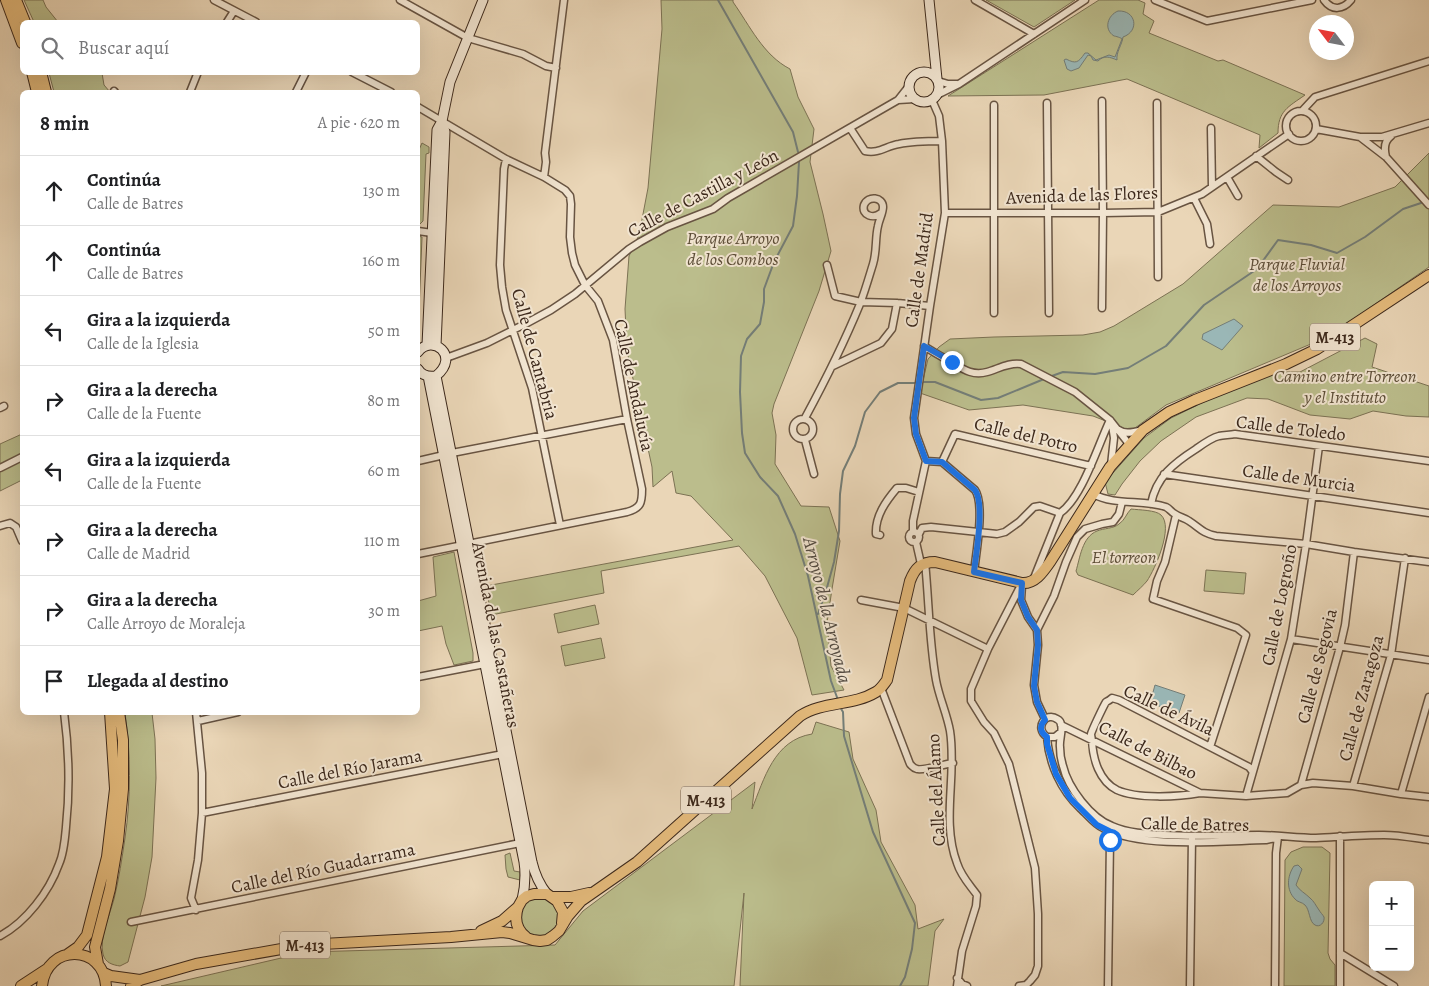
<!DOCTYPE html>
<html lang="es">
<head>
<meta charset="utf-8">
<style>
  :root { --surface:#fff; --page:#f2f2f2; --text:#202124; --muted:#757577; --line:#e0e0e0 }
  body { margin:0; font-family:Alegreya,serif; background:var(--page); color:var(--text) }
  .controls { position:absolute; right:15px; bottom:15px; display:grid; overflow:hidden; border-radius:8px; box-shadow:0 5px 20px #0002 }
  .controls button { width:45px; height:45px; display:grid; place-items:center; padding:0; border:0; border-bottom:1px solid var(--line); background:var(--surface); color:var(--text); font:25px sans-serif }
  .compass { position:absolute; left:1309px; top:15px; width:45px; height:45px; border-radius:50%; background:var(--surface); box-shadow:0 5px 20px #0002; rotate:302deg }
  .stop { position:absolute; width:15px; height:15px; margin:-11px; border:4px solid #1a73e8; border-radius:50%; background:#fff }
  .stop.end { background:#1a73e8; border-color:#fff; box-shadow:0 1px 5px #0008 }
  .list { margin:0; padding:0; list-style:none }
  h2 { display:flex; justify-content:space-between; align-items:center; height:65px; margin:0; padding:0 20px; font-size:21px }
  h2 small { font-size:16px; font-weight:400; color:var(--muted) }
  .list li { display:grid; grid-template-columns:32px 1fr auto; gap:15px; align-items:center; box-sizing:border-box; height:70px; padding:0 20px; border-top:1px solid var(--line) }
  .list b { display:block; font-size:19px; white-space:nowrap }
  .list p { margin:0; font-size:16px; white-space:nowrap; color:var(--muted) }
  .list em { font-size:16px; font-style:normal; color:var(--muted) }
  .icon { flex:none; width:28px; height:28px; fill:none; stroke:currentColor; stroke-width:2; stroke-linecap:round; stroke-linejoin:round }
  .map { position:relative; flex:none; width:1429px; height:986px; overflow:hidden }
  .search { position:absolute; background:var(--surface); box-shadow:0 5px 20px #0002; left:20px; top:20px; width:400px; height:55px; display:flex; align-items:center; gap:12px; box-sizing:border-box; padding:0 18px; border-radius:8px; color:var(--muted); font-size:19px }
  .panel { position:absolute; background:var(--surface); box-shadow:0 5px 20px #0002; left:20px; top:90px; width:400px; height:625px; border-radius:8px }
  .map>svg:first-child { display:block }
</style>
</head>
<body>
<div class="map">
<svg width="1429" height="986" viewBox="0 0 1429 986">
  <rect width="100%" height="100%" fill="#ead6b7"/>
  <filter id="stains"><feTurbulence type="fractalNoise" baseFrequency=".004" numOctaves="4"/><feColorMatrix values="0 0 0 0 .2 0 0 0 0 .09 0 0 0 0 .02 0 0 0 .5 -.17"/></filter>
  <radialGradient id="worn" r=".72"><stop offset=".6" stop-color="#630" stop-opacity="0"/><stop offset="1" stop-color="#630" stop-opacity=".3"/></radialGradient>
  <path fill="#bbbd8c" stroke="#7c7254" d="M24,0H43L46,7L58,22H34Z
    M661,0H733V2C750,26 763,55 790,69L798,97L814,129L810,162L823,214L831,251L819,291L774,404L772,413L776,435L775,464L801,506L829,507L840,541L832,589L827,623L831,666L844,690L812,695L797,638L765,576L739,546L601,571L604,593L491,615L486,586L733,540L691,496L676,493L672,471L653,487L652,467L627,351L625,309L629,256L639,235L648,188L662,29Z
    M986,0H1075L1034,27Z
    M1099,0H1138L1145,3L1143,14L1154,21L1149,33L1218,61L1223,60L1305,95C1288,107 1278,111 1278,133L1259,148L1260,135L1127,79L1044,95L948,96Z
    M49,73H102L104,85L110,92H54Z
    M422,143L429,147V153L426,154L423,221L419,225L418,224V152Z
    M1429,153V267L1355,318L1318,341L1166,405L1131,431L1093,416L1023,405L969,410L920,393L928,359L939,347L950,339L994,337L1083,335L1100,332L1114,326L1183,284L1273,205L1339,207L1395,187Z
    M418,236L422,237L418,335Z
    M1365,338L1377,344L1372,367L1429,386V417L1406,416L1373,411L1350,419L1310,415L1268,399L1247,398L1196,417L1161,441L1140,461L1122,484L1115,495L1108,494L1105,482L1144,438L1171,418L1208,400L1278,372H1300Z
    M22,434V480L0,491V444Z
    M1131,509C1139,510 1156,510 1161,515C1174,527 1155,569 1147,581C1143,586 1138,590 1133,595L1078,575L1076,571C1080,558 1082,537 1097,531C1104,528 1113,529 1119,524C1125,520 1126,514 1131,509Z
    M454,552L473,653V661L454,665L446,644L442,626L418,631V601L436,596L433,557Z
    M1206,570L1246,573L1244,594L1204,591Z
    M595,605L599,624L558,633L554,614Z
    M601,638L605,658L565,666L561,646Z
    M125,713H152L155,739L156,778L152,857L145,897L128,962L120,966C113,965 105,963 103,954C99,939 110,914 114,899C119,879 122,858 125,838C131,797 131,754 125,713Z
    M816,722L849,732L853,759L876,810L881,842L915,905L918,929L944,919L935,931L928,986H740L744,893L734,986H161L307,952L555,945L583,911L755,782L752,809C764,779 774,740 812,734Z
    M1303,847H1322L1330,853L1328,953L1330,959L1335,965V986H1284L1285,860L1291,852Z
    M510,853L514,871L520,872V880L508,877L506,869L505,855Z
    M519 917a20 20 0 1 1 40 0a20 20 0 1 1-40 0Z"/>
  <path fill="#9ab7b6" stroke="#747e78" d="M1118,11C1136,10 1140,31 1123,37C1122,45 1116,52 1117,60C1110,57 1104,55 1098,61L1093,60L1091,56L1088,55L1079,68L1071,71L1067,69L1064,60L1066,59C1076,64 1078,63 1085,53H1088L1096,60L1109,55L1115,57L1122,39C1122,38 1115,36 1114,36C1103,29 1108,15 1118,11Z
    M1234,319L1243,326L1222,350L1202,339L1203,334Z
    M1155,685L1185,695L1179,713L1150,703Z
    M1298,865L1302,869L1296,885C1300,891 1305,893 1310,898C1314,901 1316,906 1319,910C1320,912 1323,915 1324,917C1325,922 1320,928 1315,925C1309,922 1310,910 1305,905C1302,902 1297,902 1295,899C1286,890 1287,876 1294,866Z"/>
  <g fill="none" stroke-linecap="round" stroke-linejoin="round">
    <path stroke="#747e78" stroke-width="2" d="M718,0L793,132L798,152
      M799,162L797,196L793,226L774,262L764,289V302L760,324L747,339L741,356L740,392L742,433L745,453L760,477L778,496L795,534L808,576L831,681L838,700
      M1049,377L1063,372L1095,374L1128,368L1166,346L1204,305L1257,269L1278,240L1311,245L1337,253L1365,237L1403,209L1424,202
      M921,382H935L981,400L998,398L1044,379
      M818,614L826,591L834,562L839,531L840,494L843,471L855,446L865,412L880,392L898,383H917
      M840,707L843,712L844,736L873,832L915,923L912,949L905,977L900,986"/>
    <g stroke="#685442" stroke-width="9">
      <path id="street" d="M214,0L256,22
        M400,0L468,38L523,54L546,66L556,68
        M975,0L1034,34
        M1155,0L1207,21L1312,0
        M1324,0C1332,11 1343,10 1351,0
        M227,22L234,11
        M352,72L391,92
        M938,81L948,84H957
        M114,91L115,92
        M190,92L198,72
        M296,92L306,72
        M937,95L959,84L1085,0
        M898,100L915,99
        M1047,103L1049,313
        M1157,103L1158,277
        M994,105V313
        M418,107L506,159L544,177L565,190L570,196L571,204L570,237L572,253L575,265L585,285L598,301L613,340L627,419L642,489C642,503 641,508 627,512L418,554
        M1302,111L1315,97L1429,61
        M1286 126a15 15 0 1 1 30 0a15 15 0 1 1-30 0Z
        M850,128L865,151C879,154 886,146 899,144C913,141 928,141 942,141
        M1211,128L1212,187
        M1316,129L1360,137L1386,157L1429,205
        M1360,137H1382L1429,123
        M1256,156L1276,172L1288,180
        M1386,157C1384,149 1384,141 1391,136
        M506,159L504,169L500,265L502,287L506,310L532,388L560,525
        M544,177L546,162L545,153L564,0
        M1227,177L1238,196
        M1194,198L1207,224L1210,244
        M945,213H1103L1158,212L1202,194L1289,134
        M418,231L432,233
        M827,265L835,296L861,302L897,303L930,306
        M1102,308L1103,213L1102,101
        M924,346C933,352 942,357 951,362C963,369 972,376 987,372C998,369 1009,362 1021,364L1075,392L1110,420L1129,444
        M446,358L487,343L527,323L551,310L575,294L629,249L640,242L667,227L713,209L728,198L898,100L909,86
        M833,366L881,343L892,329L897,303
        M0,408L4,406
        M805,418C825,381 844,343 860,304C865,291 869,277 873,264C877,251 875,238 878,226C879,220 883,213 883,207C883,197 868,195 864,205C861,216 874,219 881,213
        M793 429a10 10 0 1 1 20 0a10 10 0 1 1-20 0Z
        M1119,430C1125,435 1135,432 1142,430
        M805,440L814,474
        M452,453L627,419
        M418,461L444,455
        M926,461L942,462L975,490C985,504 976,554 974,572
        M942,462L955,434L1091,466
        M1111,465L1114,438L1112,425
        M0,468L22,457
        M1164,474L1429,513
        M1093,494C1116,506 1142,499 1166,507C1170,509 1171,512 1175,514C1179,517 1185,518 1189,521C1200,528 1202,533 1216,536L1306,544L1354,552L1429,562
        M1151,504C1156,477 1174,463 1196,449C1203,444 1211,438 1219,436C1224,435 1230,435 1235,434L1429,461
        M1176,515L1165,562L1157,581L1153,599L1237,628L1246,635L1210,747
        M0,526L10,523L16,527L22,541
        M909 537a5 5 0 1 1 10 0a5 5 0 1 1-10 0Z
        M913,532V521L926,461L916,434L914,418L930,306L945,213L942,141L939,116L932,100
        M919,534L922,528L931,527L997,534L1005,532L1019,522L1034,507L1040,506L1060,513
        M880,535L876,534C875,516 886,501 897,488H906L919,492
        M916,542L921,564
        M925,562C929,601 929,641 936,680C939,697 947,714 950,731C957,775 941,821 957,863C961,876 969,884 977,895L976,906L962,951L957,986
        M1034,578L1060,513C1082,498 1098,445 1110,420
        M1022,585L1021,600L1028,617L1037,630
        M861,600L904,608L988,649
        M1291,639L1429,660
        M418,677L485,664
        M881,688L910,764C913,767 913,768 917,769C923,771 945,764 953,763
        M1045,719L1037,702L1034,685L1038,645L1037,630L1054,596L1066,562L1077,537L1085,529L1102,524L1113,522L1119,514L1122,502
        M198,721L238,712
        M1061,725L1200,793L1246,796L1287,793L1301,785L1313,783L1353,786L1401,794L1429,797
        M1061,732L1055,737H1047C1034,728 1046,711 1057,719C1059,720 1061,722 1061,725C1063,730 1059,741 1060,747C1060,754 1061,760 1063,766C1068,788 1091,818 1112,826C1128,833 1146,834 1164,835C1196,837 1227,835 1259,835C1278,835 1297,838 1316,838C1338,837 1361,835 1384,835C1399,835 1414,838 1429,840
        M1047,737C1049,764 1061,790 1080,808C1088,815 1094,824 1103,828C1141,849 1222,841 1266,840L1275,838
        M1301,785L1340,647L1345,625L1354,552
        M1353,786L1391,655L1405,558
        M1200,793C1178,797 1137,799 1117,790C1099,781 1093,759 1092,741C1092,739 1091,736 1091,734C1092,730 1104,705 1106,702C1108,701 1110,700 1112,698L1119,700L1249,767L1252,771
        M1401,794L1429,697
        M1246,796L1291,639L1306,544L1319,446
        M202,813L503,754
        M1340,836V986
        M196,910L191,898L198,860L202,813V773L196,712
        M131,922L520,843
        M0,936C26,922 49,892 59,864C64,853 65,839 66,827C70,789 69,750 64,712
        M1340,953L1394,986
        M957,978L962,984L967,986
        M1019,986L1026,985L1030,981L1035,975L1038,966V914L1035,868L1009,764L994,733L984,722L971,701V689L988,649L1022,583
        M1108,986L1110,840L1112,830
        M1190,986L1192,837
        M1275,986L1276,853L1278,837"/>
    </g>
    <g stroke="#3c281b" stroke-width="11">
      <path id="secondary" d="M929,0L937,79
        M909 87a15 15 0 1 1 30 0a15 15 0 1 1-30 0Z
        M427,345L437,130L442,121L450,82L483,0
        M436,346L445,132L442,121
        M418,352C432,333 461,356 436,376C429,377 422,376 418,369
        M428,376L524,862C526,875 525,887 522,900
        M436,376L532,862C535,875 539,884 547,894"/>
    </g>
    <g stroke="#3c281b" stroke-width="12">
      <path id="primary" d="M6,0L22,43
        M16,0L25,22
        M32,72L37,92
        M41,72L46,92
        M553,897H571L589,893
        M518,907C514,919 516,929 526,937
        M481,931L502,921L518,907L522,900L527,896L534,894H547L557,901L563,912L562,923
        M68,954L78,947L87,935L107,857L115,789L110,712
        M98,964L95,947L110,889L118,841L123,789V740L119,712
        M104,973L111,976L140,980
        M21,986L47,969
        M42,986C46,943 104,944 106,986
        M131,986L140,980L196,964L304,945L451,937L502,932L510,933L533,940L540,941L547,940L553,936L559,931L568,916L581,901L637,862L800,716C823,701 853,706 876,692C881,689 884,684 887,680L910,581C915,568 921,562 935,562L1022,583C1035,584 1043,572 1050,562L1110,467L1143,430L1169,412L1195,400L1286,364L1317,349L1429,275"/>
    </g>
    <use href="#street" stroke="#f1e4d0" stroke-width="6"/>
    <use href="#secondary" stroke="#f1e4d0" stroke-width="9"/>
    <use href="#primary" stroke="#e5bb7c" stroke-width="10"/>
  </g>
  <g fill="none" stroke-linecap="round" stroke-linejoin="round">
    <path stroke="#1a73e8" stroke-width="6" d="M952,362L924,346L914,418L916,434L926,461L942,462L975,490C985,504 976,554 974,572L1022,583L1021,600L1028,617L1037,630L1038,645L1034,686L1037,702L1045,720C1039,726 1040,732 1047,737V744L1056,774L1070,798L1097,825L1111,832L1110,840"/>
  </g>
  <g text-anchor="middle" stroke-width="4" stroke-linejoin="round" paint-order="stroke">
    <g fill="#f1e4d0" stroke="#726051" stroke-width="1">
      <rect x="1310" y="323.5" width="50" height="27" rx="4"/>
      <rect x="681" y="786.5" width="50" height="27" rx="4"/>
      <rect x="280" y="931.5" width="50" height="27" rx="4"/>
    </g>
    <g font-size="16" font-weight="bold" fill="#3c281b">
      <text x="1335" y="343">M-413</text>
      <text x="706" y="806">M-413</text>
      <text x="305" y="951">M-413</text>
    </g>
    <g font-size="18" fill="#3c281b" stroke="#f1e4d0">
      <text transform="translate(703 193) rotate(-28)" y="6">Calle de Castilla y León</text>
      <text transform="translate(1082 195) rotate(-2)" y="6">Avenida de las Flores</text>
      <text transform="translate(919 270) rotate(-82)" y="6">Calle de Madrid</text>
      <text transform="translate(535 354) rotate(75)" y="6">Calle de Cantabria</text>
      <text transform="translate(634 385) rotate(78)" y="6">Calle de Andalucía</text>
      <text transform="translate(1291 428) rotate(7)" y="6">Calle de Toledo</text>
      <text transform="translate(1026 435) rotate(13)" y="6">Calle del Potro</text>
      <text transform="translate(1299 478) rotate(8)" y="6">Calle de Murcia</text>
      <text transform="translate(1279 605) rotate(-79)" y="6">Calle de Logroño</text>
      <text transform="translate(496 635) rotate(79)" y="6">Avenida de las Castañeras</text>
      <text transform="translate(1317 666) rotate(-76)" y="6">Calle de Segovia</text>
      <text transform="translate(1361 698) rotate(-75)" y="6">Calle de Zaragoza</text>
      <text transform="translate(1169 710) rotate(25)" y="6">Calle de Ávila</text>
      <text transform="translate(1148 750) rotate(27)" y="6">Calle de Bilbao</text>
      <text transform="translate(350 769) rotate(-11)" y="6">Calle del Río Jarama</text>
      <text transform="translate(936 790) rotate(-93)" y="6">Calle del Álamo</text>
      <text transform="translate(1195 824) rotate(1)" y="6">Calle de Batres</text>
      <text transform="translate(323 868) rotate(-12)" y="6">Calle del Río Guadarrama</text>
    </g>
    <g font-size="18" font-style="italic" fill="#5c4d37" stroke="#f1e4d0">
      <text x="733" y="244">Parque Arroyo<tspan x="733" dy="21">de los Combos</tspan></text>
      <text x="1297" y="270">Parque Fluvial<tspan x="1297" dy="21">de los Arroyos</tspan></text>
      <text x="1345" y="382">Camino entre Torreon<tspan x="1345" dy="21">y el Instituto</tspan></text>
      <text x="1124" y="563">El torreon</text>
    </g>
    <g font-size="19" font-style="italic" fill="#544c42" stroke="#f1e4d0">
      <text transform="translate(828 610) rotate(76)" y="7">Arroyo de la Arroyada</text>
    </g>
  </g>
  <rect width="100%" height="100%" filter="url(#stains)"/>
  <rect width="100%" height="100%" fill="url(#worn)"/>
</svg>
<div class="controls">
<button>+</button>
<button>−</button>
</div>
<svg class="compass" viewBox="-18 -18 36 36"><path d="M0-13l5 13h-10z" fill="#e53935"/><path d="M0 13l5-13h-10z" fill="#757577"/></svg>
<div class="stop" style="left:1110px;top:840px"></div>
<div class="stop end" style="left:952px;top:362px"></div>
<div class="search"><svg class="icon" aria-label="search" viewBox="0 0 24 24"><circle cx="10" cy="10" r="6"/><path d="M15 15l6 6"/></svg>Buscar aquí</div>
<section class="panel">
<h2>8 min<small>A pie · 620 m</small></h2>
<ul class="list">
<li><svg class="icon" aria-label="ahead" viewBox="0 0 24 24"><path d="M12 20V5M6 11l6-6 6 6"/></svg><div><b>Continúa</b><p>Calle de Batres</p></div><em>130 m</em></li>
<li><svg class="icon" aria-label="ahead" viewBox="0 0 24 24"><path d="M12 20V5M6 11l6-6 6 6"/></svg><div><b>Continúa</b><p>Calle de Batres</p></div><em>160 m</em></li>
<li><svg class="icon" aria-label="left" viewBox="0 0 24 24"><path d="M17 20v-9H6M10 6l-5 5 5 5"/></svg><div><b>Gira a la izquierda</b><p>Calle de la Iglesia</p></div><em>50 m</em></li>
<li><svg class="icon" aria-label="right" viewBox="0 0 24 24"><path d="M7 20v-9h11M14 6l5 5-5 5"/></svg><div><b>Gira a la derecha</b><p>Calle de la Fuente</p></div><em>80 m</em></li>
<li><svg class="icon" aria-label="left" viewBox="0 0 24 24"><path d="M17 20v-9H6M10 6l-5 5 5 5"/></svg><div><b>Gira a la izquierda</b><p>Calle de la Fuente</p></div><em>60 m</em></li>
<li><svg class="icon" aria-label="right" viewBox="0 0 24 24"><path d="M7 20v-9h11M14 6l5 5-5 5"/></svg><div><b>Gira a la derecha</b><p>Calle de Madrid</p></div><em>110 m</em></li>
<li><svg class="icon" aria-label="right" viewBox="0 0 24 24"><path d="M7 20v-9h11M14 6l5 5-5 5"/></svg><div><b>Gira a la derecha</b><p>Calle Arroyo de Moraleja</p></div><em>30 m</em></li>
<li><svg class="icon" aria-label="arrive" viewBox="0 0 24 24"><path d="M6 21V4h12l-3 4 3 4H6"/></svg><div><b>Llegada al destino</b></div></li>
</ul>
</section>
</div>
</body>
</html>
